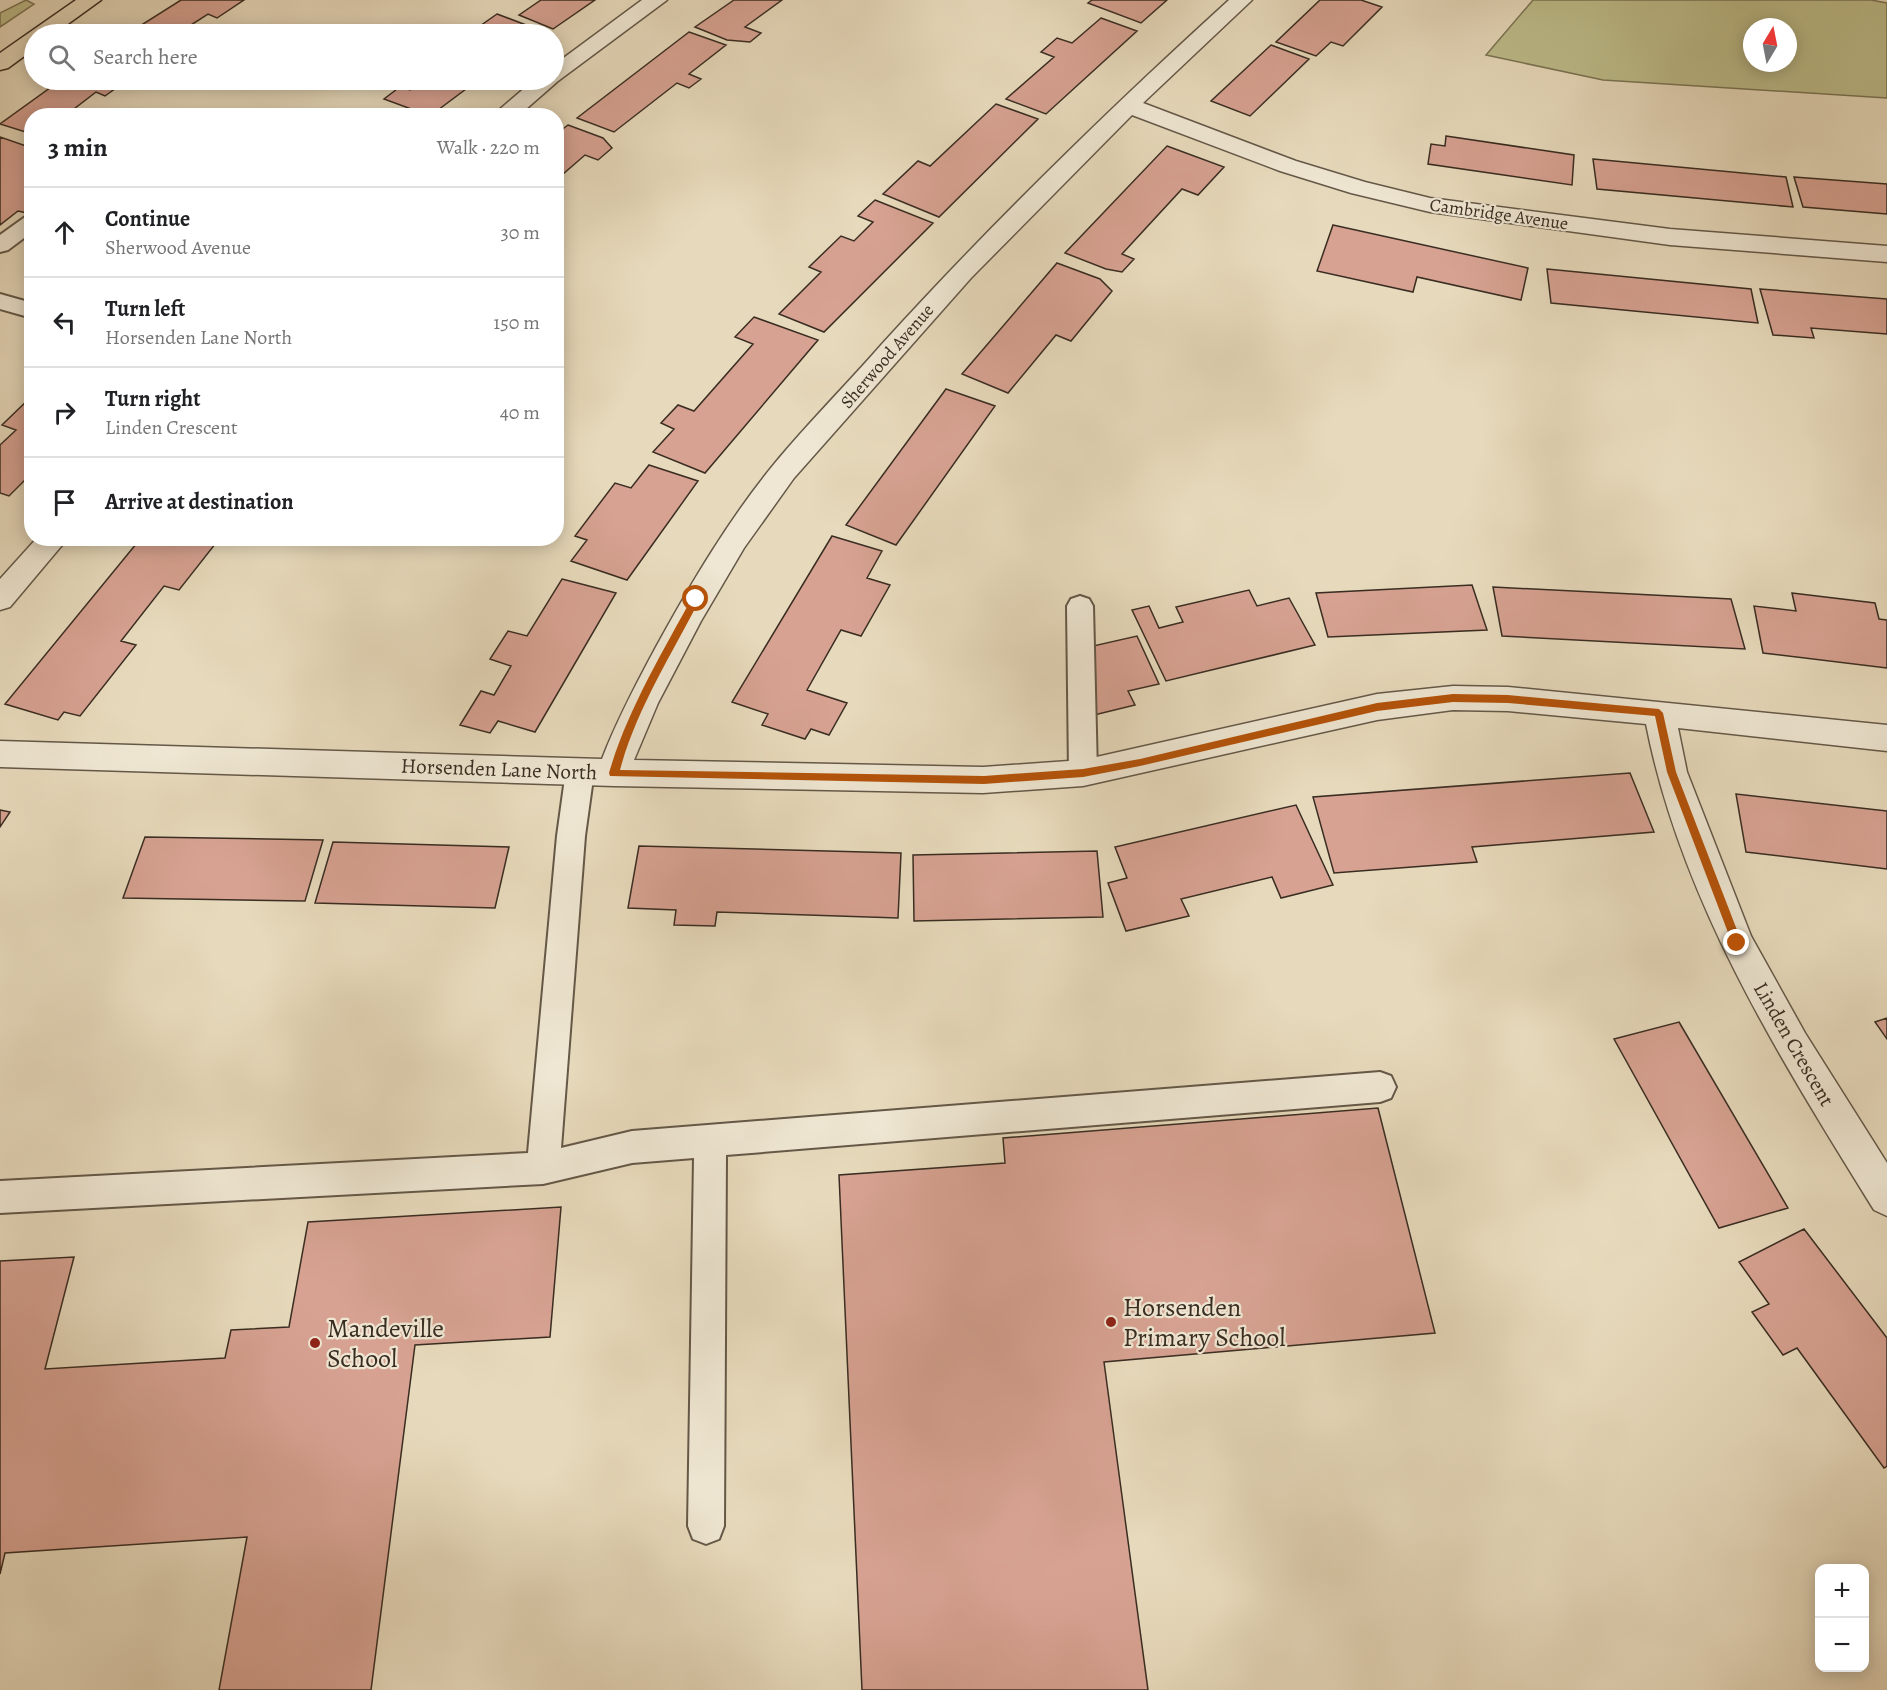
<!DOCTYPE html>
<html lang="en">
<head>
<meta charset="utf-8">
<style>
  :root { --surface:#fff; --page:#f6f6f6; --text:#202124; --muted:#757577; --line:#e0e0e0 }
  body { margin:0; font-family:Alegreya,serif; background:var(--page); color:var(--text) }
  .controls { position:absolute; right:18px; bottom:18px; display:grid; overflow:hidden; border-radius:12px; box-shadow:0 3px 15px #0003 }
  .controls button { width:54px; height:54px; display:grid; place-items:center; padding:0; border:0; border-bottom:2px solid var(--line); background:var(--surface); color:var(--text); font:30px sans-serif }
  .compass { position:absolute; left:1743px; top:18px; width:54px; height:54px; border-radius:50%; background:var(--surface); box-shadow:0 3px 15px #0003; rotate:10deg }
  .stop { position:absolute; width:18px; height:18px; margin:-14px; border:4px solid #b45309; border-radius:50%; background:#fff }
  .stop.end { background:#b45309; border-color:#fff; box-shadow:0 2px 6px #0008 }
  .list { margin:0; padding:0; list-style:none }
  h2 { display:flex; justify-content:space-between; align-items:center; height:78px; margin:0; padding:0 24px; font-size:26px }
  h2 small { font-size:20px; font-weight:400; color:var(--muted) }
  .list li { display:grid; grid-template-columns:39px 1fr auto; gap:18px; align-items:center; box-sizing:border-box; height:90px; padding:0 24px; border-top:2px solid var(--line) }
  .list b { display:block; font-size:22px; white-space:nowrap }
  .list p { margin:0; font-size:20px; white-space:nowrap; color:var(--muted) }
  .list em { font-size:20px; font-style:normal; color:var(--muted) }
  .icon { flex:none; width:33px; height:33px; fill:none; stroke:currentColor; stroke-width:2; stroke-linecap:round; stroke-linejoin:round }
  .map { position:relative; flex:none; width:1887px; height:1690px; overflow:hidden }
  .search { position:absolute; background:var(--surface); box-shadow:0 3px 15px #0003; left:24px; top:24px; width:540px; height:66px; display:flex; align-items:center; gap:15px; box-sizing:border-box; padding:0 21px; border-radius:33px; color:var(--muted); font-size:22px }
  .panel { position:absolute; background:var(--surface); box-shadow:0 3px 15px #0003; left:24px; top:108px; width:540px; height:438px; border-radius:24px }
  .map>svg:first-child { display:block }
</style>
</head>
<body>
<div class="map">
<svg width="1887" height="1690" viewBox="0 0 1887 1690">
  <rect width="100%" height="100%" fill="#e7dabc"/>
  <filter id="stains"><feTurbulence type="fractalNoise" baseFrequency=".00333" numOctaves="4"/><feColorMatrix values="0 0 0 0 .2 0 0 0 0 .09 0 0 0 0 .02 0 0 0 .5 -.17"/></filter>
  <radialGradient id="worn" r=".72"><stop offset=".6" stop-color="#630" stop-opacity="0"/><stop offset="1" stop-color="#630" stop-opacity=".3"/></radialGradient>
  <path fill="#bdbd8b" stroke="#7b7556" stroke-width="1.5" fill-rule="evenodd" d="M26,0L34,4L0,27V13Z
    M1533,0H1871L1887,3V98L1603,80L1486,55ZM1752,27H1788V63H1752Z"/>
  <path fill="#d7a292" stroke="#392d22" stroke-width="1.5" d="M181,0H244L217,18L208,14L177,34H149L135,29Z
    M541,0H595L553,29L519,15Z
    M734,0H782L745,27L761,33L750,42L727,40L695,27Z
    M1092,0H1167L1141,23L1088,3Z
    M1320,0H1361L1382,7L1343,46L1331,42L1316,56L1276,42Z
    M497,14L542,31L537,34H485L491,30L480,26Z
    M1101,18L1137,31L1046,114L1006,99L1054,57L1041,52L1057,38L1072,43Z
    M689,32L726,45L689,74L701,79L689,88L677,83L614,132L577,118Z
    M1271,45L1309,59L1250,116L1211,101Z
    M61,80H113L123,83L105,96L96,92L74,109L86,113L82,116H32V134L0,124Z
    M424,80H478L430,116L384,99L401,86L410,90Z
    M996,104L1038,119L939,217L883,194L918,161L930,166Z
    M568,125L603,138L612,148L598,160L585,155L556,180V134Z
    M1446,136L1574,155L1572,185L1428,164L1431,144L1445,146Z
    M0,137L32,148V214L18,211L0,225Z
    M1167,146L1224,167L1198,195L1182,189L1122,254L1134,259L1122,272L1106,269L1065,253Z
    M1593,159L1786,177L1793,207L1597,189Z
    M1794,177L1887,184V214L1803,207Z
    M875,200L933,223L824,332L779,314L821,272L809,267L841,236L854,241L873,222L858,216Z
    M1333,225L1528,268L1521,300L1417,277L1413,292L1317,271Z
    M1057,263L1100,279L1112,291L1071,341L1056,335L1008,393L962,374Z
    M1547,269L1751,289L1758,323L1551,303Z
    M1760,289L1887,299V334L1811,328L1814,338L1773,335Z
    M754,317L818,340L705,473L653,452L674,429L661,423L678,405L694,411L753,344L735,337Z
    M946,389L995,406L896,545L846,525Z
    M32,396V473L9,496L0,493V445L16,430L2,425Z
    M649,465L698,481L627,580L571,561L587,540L575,536L615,483L631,488Z
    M832,536L882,551L867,578L890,585L861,636L841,630L807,690L847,703L829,735L811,729L805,739L762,725L768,714L732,702Z
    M141,538H214L216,543L179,590L164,586L121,641L136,645L80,716L64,712L58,720L5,704Z
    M562,579L616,593L535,732L498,721L490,733L460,725L481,691L494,695L511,666L490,659L508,631L527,636Z
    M1472,585L1487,630L1328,637L1316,593Z
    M1493,587L1731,599L1745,649L1502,636Z
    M1249,590L1257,606L1289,598L1315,645L1166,681L1132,610L1149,606L1159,628L1183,622L1176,607Z
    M1792,593L1875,603L1879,619L1887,620V668L1763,653L1754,606L1796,611Z
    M1137,636L1159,684L1128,691L1135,705L1094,715L1093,646Z
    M1630,773L1654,832L1472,847L1477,862L1334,873L1313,797Z
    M1736,794L1887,811V869L1746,852Z
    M1296,805L1333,885L1281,898L1272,877L1181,899L1189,916L1126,931L1108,883L1127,878L1115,847Z
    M0,810L10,812L0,827Z
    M145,837L323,840L305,901L123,898Z
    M333,842L509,847L495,908L315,903Z
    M639,846L901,853L898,918L717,912L715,926L674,925L676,910L628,908Z
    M1097,851L1103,917L914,921L913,855Z
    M1887,1018V1039L1875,1022Z
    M1679,1022L1788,1208L1719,1228L1614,1039Z
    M1378,1108L1435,1333L1104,1362L1148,1690H862L839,1175L1005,1163L1003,1138Z
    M561,1207L550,1337L415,1345L371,1690H219L247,1537L5,1553L0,1574V1261L74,1257L45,1369L225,1358L231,1330L289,1327L308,1222Z
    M1804,1229L1887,1338V1466L1884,1468L1797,1348L1783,1355L1752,1312L1769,1304L1739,1262Z"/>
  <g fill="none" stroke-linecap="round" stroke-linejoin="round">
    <g stroke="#645848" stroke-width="4">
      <path id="service" d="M32,216V232L8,250L0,252V235L25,217Z
        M0,294L32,303V318L0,309Z
        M1080,596L1089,599L1093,606L1097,773L1093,781L1083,784L1073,781L1069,773L1067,606L1071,599Z
        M580,760L590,763L594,771L585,836L561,1148L632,1131L1380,1072L1391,1076L1396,1087L1391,1098L1380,1102L726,1155L724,1526L719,1539L706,1544L693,1539L688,1526L694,1158L632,1163L543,1184L0,1213V1181L528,1153L557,836L566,771L570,763Z"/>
    </g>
    <g stroke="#645848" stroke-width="3">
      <path id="minor" d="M642,0H667L558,81L518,116H492L534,80H554V65Z
        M1229,0H1252L1143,103L1296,161L1365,182L1430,198L1670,229L1887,246V262L1670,245L1430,212L1351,193L1280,171L1132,115L971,278L794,478L744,548L701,621L658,703L634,760L983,767L1083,760L1377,694L1453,686L1508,687L1887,725V751L1678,728L1687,772L1751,936L1805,1033L1887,1163V1216L1874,1210C1780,1058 1681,902 1646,724L1508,711L1453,710L1377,720L1083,786L983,793L614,786L0,767V741L602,759C617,720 636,684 656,647C691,583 729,519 775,463C809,422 847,384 882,344C992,223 1108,110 1229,0Z
        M37,538H68L10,607L0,610V579Z"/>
    </g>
    <g stroke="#392d22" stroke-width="3">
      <path id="primary" d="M76,0H101L54,34H34V49L8,68L0,70V53Z"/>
    </g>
    <use href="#service" fill="#efe7d3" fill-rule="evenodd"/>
    <use href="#minor" fill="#efe7d3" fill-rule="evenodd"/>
    <use href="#primary" fill="#e7dabc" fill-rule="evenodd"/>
  </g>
  <path fill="#b45309" d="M696,595L700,599C672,654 636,710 620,770L984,776L1083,769L1140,759L1377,703L1453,694L1508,695L1659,709L1663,713L1676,772L1742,943L1737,948L1732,943L1667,772L1655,716L1508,703L1453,702L1377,711L1140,766L1083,777L984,784L610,776L609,773C627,711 662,653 693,596Z"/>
  <g fill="#8f2418" stroke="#efe7d3" stroke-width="2">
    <circle cx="1111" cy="1322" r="6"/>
    <circle cx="315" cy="1343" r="6"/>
  </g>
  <g text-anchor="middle" stroke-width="4.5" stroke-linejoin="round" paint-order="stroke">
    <g font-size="18" fill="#392d22" stroke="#efe7d3">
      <text transform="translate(1499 214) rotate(8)" y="6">Cambridge Avenue</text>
      <text transform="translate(887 356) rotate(-49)" y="6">Sherwood Avenue</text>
    </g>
    <g font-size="21" fill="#392d22" stroke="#efe7d3">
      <text transform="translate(499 769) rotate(2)" y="7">Horsenden Lane North</text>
      <text transform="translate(1794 1044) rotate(60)" y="7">Linden Crescent</text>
    </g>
    <g font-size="26" fill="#392d22" stroke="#efe7d3" text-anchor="start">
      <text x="1123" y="1316">Horsenden<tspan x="1123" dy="30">Primary School</tspan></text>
      <text x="327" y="1337">Mandeville<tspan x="327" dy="30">School</tspan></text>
    </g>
  </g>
  <rect width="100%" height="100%" filter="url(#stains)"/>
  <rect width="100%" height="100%" fill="url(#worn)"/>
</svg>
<div class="controls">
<button>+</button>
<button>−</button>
</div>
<svg class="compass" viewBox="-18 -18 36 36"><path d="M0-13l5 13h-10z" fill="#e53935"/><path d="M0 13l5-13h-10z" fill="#757577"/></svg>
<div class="stop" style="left:696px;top:599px"></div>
<div class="stop end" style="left:1737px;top:943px"></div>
<div class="search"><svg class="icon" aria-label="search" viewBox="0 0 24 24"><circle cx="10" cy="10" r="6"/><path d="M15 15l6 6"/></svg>Search here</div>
<section class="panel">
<h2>3 min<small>Walk · 220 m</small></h2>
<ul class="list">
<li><svg class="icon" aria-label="ahead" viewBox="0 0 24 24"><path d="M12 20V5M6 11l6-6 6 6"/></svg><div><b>Continue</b><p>Sherwood Avenue</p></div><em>30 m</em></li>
<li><svg class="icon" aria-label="left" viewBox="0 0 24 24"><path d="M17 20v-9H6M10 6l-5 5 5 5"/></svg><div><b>Turn left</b><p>Horsenden Lane North</p></div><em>150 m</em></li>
<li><svg class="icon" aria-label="right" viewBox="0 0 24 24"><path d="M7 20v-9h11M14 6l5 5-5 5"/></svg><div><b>Turn right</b><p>Linden Crescent</p></div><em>40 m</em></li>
<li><svg class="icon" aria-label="arrive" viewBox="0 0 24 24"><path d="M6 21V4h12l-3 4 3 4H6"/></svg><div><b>Arrive at destination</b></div></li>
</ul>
</section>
</div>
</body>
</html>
